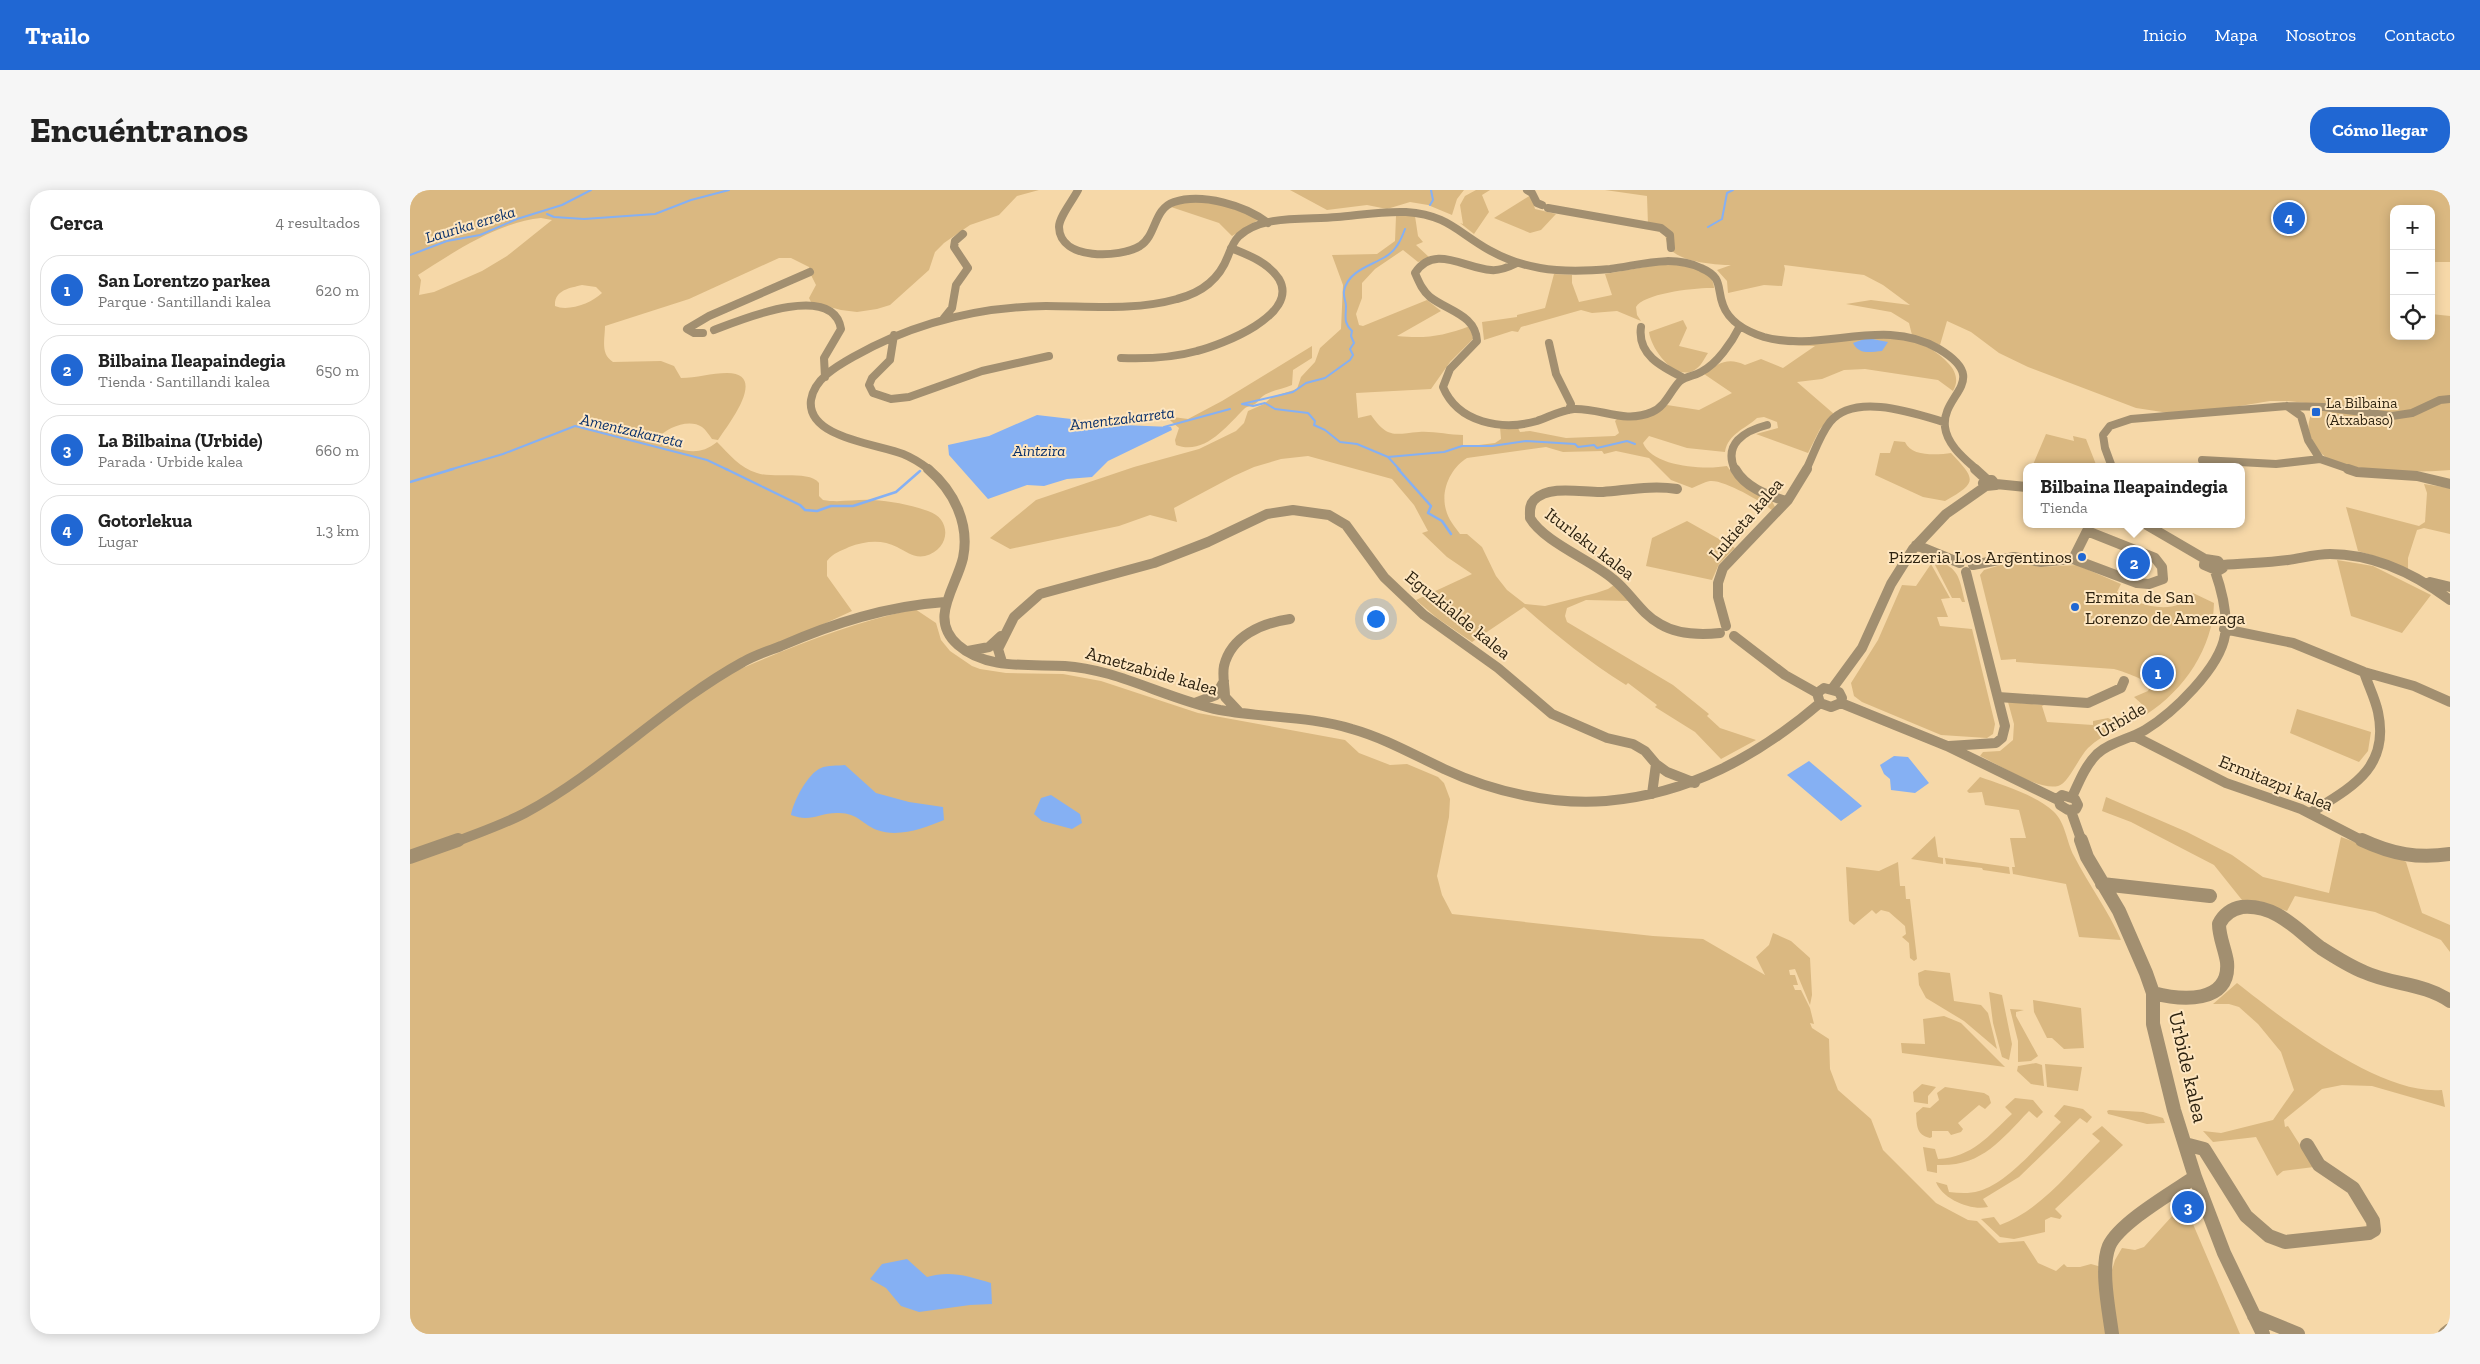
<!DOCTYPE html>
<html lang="es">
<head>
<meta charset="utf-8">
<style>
  :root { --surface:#fff; --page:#f6f6f6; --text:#222; --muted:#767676; --line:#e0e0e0; --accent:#2067d3 }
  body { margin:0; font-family:"Zilla Slab",serif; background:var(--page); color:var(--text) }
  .controls { position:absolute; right:15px; top:15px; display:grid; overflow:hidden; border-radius:10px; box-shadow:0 2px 12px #0003 }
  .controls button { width:45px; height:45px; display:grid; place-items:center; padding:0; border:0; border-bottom:1px solid var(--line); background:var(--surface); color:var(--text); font:25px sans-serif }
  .you { position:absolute; left:965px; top:428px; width:18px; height:18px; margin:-12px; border:4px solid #fff; border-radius:50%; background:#1a73e8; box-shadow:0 0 0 8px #1a73e833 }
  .badge { display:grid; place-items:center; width:32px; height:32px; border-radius:50%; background:var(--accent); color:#fff; font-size:16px; font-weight:700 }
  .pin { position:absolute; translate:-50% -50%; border:2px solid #fff; box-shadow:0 1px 5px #0006 }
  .popup { position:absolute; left:1613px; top:273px; width:222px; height:65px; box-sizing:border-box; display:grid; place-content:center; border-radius:10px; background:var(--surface); filter:drop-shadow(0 1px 4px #0005); font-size:16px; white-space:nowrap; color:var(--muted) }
  .popup b { font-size:19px; color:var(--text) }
  .popup::after { content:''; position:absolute; left:50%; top:100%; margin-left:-10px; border:10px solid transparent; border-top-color:var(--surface) }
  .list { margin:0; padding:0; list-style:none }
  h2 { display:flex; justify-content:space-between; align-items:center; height:65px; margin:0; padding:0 20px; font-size:21px }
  h2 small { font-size:16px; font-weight:400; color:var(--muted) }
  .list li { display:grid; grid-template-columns:32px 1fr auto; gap:15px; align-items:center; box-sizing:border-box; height:70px; margin:0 10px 10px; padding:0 10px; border:1px solid var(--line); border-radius:20px }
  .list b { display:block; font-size:19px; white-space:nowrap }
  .list p { margin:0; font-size:16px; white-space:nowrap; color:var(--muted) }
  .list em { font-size:16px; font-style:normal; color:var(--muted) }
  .icon { flex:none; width:28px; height:28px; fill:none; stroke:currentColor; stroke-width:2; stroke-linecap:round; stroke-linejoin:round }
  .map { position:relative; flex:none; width:2040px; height:1144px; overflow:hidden; border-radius:20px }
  header { display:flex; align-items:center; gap:30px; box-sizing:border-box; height:70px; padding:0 25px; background:var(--accent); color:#fff }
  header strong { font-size:24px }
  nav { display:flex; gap:28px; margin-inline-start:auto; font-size:18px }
  .intro { display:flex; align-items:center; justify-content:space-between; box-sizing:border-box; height:120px; padding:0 30px }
  h1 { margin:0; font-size:35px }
  .button { padding:12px 22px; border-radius:20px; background:var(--accent); color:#fff; font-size:18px; font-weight:700 }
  main { display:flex; gap:30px; padding:0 30px }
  aside { flex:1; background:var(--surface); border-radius:20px; box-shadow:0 2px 12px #0003 }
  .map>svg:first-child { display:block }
</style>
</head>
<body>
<header>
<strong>Trailo</strong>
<nav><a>Inicio</a><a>Mapa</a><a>Nosotros</a><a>Contacto</a></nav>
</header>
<div class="intro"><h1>Encuéntranos</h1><a class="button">Cómo llegar</a></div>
<main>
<aside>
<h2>Cerca<small>4 resultados</small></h2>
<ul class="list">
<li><span class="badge">1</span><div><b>San Lorentzo parkea</b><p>Parque · Santillandi kalea</p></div><em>620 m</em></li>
<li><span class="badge">2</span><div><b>Bilbaina Ileapaindegia</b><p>Tienda · Santillandi kalea</p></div><em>650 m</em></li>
<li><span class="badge">3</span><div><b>La Bilbaina (Urbide)</b><p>Parada · Urbide kalea</p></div><em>660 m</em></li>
<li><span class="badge">4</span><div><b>Gotorlekua</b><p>Lugar</p></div><em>1.3 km</em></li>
</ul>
</aside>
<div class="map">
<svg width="2040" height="1144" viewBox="0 0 2040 1144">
  <rect width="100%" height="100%" fill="#f6d8a8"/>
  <path fill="#dab881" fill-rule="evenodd" d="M0,0H629L607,6L589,25L560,35L534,53L525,62L519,80L480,115L467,119L447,122L431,120L401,112L399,108L406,95L400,83L399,77L381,68H369L279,109L195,136C195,149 190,164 203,172L251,171L264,176L271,188C286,188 302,183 317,183C360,183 316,237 308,250L302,249C299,245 296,240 292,237C279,228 256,238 248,248L252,253C272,261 289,267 307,252C319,264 330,278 347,283C363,289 399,280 409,293V306L413,310C429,313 446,309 463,310C481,311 501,315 518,321C543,329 540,360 515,366C503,368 497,362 487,357C472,349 455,351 439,357C431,361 423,363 417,371V386L442,421L403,439L312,487C378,458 434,435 505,419L526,433L531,450L540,461L562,476L570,479L596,483L653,484L691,491L788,523L935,550L949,563L980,575L997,574L1028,587L1034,593L1040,609L1039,627L1027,686L1032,705L1042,724L1243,746L1293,749L1355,785L1346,767L1359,755L1363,743L1381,751L1400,768L1402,805L1400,815L1385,779L1379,780L1380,785H1385L1388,795H1383L1385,800H1391L1400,818L1404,834L1400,833L1402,838L1419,849L1420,879L1428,900L1461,929L1473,960L1526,1013L1558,1030L1567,1031L1589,1053L1614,1051L1628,1073L1646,1081L1654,1074L1657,1077H1670L1681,1074L1702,1080L1705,1070L1712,1058L1725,1060L1734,1057L1774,1013L1830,1144H0ZM131,28L142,30L97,66L72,81L24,102L9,105L11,90L8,85C42,63 89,32 131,28ZM172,95L186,97L192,103C182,113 158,122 145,116C144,100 160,98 172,95Z
    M880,0H1054L1047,9L1042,25L1018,15L1000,12L977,19L957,15L917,20Z
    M1066,0H1080L1072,5L1079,22L1064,44L1050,33L1053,34L1050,15L1055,6Z
    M1195,0H2040V72H2021V19H1984V146H2021V124L2040,126V280C2012,283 1943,282 1919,269C1909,264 1901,252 1899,241C1897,233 1901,227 1902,219L1896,213L1878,211H1860L1805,220L1759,223L1726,218L1618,177L1589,163L1561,142L1537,131L1530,155L1527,154L1502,145L1499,133L1481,122L1436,114L1461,110L1500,115L1473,95L1454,85L1374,75L1375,79L1372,96L1354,95L1318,103L1317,91L1307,80L1321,75C1305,75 1271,72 1260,59C1257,55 1256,49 1255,44L1238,35L1237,6Z
    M1121,5L1125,19L1146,24L1131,40L1120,43L1084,28Z
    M770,12H804L846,27L848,30L822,46L809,33L761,17Z
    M990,25L1005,26L1008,46L1013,52L1006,55L1020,68L1008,72L993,60L965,79L952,93V108L946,124L949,135L953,136L1017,110L1031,121L987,146C1016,149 1033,146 1060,136L1063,149L1040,172L1021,199L946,203L948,228L961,225C978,249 984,244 1009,242C1023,241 1039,245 1053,245V257L1085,253L1091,249L1090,237L1108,238L1110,242L1120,241L1156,248L1205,246L1209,243L1205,231L1207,229L1252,219L1257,215L1289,220L1322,203L1294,184C1308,173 1318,167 1335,175L1351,169L1373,178L1405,156L1376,155C1429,158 1495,127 1538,173C1546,181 1549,191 1543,201L1528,190L1455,179L1434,180L1412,189L1387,192L1424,224L1410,239L1398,263L1346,244L1368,238L1367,232L1354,227L1347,228C1335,239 1318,244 1315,262L1277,258L1239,246L1233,253C1242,277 1295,280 1317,276L1324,286L1362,311L1365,317L1363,321C1353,312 1313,289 1300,291C1294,292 1287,296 1282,298L1261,290L1239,268L1206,261L1194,264L1192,261L1153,262L1136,257L1057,268C1042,277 1030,299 1036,320C1038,329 1045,337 1050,344H1057L1072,357L1086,386L1097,400L1115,414L1135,416L1186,403L1198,399L1204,395L1220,411L1176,410L1157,418L1155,426L1157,432L1263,495L1299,524L1297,526L1310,538L1346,550L1311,569L1285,542L1245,517L1247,515L1218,493L1216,495C1179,472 1147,446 1114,417L1062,452L1027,428L1006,410L1062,384L1037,367L1012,343L1018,341L1004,315L982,289L898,266L871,269L844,277L824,286L764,318L767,332L740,325L709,336L600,359L580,348L626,310L724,277L789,259L826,241L834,233L838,221L854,214L862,207L887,199L891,187L905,172L910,158L931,139L933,95L922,65L967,64L985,51L986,26Z
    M1258,73C1273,76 1304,78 1304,98C1289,97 1233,103 1226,117L1227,125L1231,131L1207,121L1182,123L1171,120L1111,137L1108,142L1102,141L1074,150L1072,132L1107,127V125L1135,118L1144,84L1162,85V93L1169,112L1202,105L1195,84Z
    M1273,130L1277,138L1269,156L1298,163C1294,169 1291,177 1283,181C1263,190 1241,158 1239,142Z
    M902,156V168L883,180L882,195C873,199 862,200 853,206C850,208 848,212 845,214C841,216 837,216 834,219C817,236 794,266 766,255L765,250L769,238L755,226L778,229L812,211Z
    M1636,244L1664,251L1663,246L1676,249L1687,277H1622Z
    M1484,251L1495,252C1501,267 1528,265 1541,263C1565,289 1569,292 1535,311L1513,307L1465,285L1470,263H1480Z
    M2014,294L2040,298V344L2014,338L2007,340L1998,368V380L1971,368L1948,361L1936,317L2009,336L2015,332L2017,303Z
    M1277,331L1325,358L1309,374L1302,390L1236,376L1242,348Z
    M1519,366C1549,379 1548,382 1555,412H1552L1550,408H1542L1524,373L1510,367Z
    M1927,370L1963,376L2021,405L1992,443L1941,426Z
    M1601,372L1632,377L1667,375L1711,394L1707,402C1728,415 1765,428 1783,403L1804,413C1803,458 1774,500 1737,524C1718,536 1694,542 1678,558C1669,567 1658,594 1648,596C1629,601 1588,574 1570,566L1573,562L1590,561L1603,550L1604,534L1598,512L1634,515L1632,516L1637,532L1683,535V531L1698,528L1702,530L1734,516L1724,507L1738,501L1740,496C1735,489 1712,481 1704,479L1606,472V469L1591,470L1570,385L1574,380Z
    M1521,374L1540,408L1531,409L1538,427H1527L1530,436L1562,439L1585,534L1583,544L1577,548L1531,545L1452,512L1444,506L1441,493L1468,450L1492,395L1506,396Z
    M1887,519L1961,542L1958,561L1949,572L1880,543Z
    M1570,587C1590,594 1628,606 1643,621C1656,633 1656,651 1664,666C1679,695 1698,720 1711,750L1669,747L1656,694L1603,684L1602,677H1605L1600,648H1616L1609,620L1575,615L1572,602L1559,603L1557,601Z
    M1696,607L1777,642L1822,665L1853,687L1919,703L1931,647L1990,669L1996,672L2012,723L2040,735V762L2031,750L1965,722L1885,706L1877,721L1848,711L1832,710L1804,675L1721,632L1692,621Z
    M1525,646L1528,667L1533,668V674L1501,669Z
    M1535,668L1599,677L1600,684L1573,680L1572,678L1536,674Z
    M1488,672L1490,696H1495L1496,709H1500L1507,769L1504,771L1500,768L1499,753L1492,747L1496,744L1495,736L1479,722L1471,720L1466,724L1462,720L1444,735L1439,731L1436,677L1469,681Z
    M1515,780L1540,783L1544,811L1571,815L1578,823L1587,859L1554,831L1516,808L1509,795L1508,783Z
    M1827,793C1874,830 1971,906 2032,900L2035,917L1962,896L1932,895L1912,899L1874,930L1875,937L1878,936L1904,977L1873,981L1867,986L1846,947L1803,952L1793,941L1811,943L1863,930L1884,900L1871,862L1848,834L1829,817L1819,814H1803Z
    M1579,802L1592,805L1602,854L1599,870L1592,867L1583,833Z
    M1623,810L1671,818L1674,858L1654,859L1642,848H1637L1624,822Z
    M1600,819L1614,820L1606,822V826L1628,866L1621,871L1608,872V851Z
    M1534,826L1551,833L1595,877L1492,863L1491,853L1515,854L1513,829Z
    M1626,873L1632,875L1634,896L1621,894L1607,881L1608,876Z
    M1635,874L1672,877L1668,901L1637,897Z
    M1512,894L1526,897L1518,906V914L1504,912L1503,902Z
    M1535,897L1574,903L1579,906L1581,913L1575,919L1569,915L1548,933L1553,939L1551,942L1541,945L1538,941H1522V947L1520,948C1506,945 1507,935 1506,923L1513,917L1520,918L1529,910L1527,903Z
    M1605,908L1623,910L1633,922L1627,928L1619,921C1590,951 1571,977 1527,975V983L1517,981L1513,957L1525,959L1528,969C1563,967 1578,946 1602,924L1595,917Z
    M1654,915L1673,919L1682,927L1677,933L1670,928L1609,987L1573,1009L1578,1017C1561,1021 1532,1009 1526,992L1537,995L1539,1002C1549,1003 1559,1004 1569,1001C1598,993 1630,953 1651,932L1644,926Z
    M1699,920L1733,922L1753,928L1755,933L1737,934L1698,924L1697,921Z
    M1692,936L1713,955L1645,1019L1652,1026L1650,1029L1641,1027L1635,1030V1042L1604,1049L1590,1047L1571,1029L1584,1027L1590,1035C1631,1020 1660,981 1690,951L1682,944Z"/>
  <path fill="#85b0f3" d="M1457,148L1478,152L1472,161C1460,162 1449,165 1443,153Z
    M627,225L713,235L761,237L762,240L698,271L682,287L657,289L634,296L617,295L578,309L539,265L538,255L579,246Z
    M1484,566L1498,567L1519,593L1505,603L1481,600L1480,589L1474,584L1470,575Z
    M1399,571L1452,616L1431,631L1377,585Z
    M435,575L466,603L499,612L533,617L534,630C514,638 489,648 467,640C453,635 448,623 429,623C410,622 401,633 381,625C383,612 398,583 411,578C417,575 428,576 435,575Z
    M641,605L670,624L672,633L662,639L632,631L624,624L631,608Z
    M497,1069L517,1087C539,1080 559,1086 581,1093L582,1114L560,1115L509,1122L491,1116L476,1098L460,1089L472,1074Z"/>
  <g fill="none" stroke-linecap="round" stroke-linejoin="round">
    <path stroke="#85b0f3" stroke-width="2" d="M1020,15L1023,10L1021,0
      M137,24L144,27L174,29L245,24L281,10L319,0
      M1298,37L1312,29L1317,3L1323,0
      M0,65L37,51L70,45L107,29L152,15L181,0
      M832,214L883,202L896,193L915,188L940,170L943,165L940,159L944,153L941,146L942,141C933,132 936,127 936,116C936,111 933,107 934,101C938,81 960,76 975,67C986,61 991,50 995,39
      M832,214L843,216L855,213L865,219L898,223L905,231L904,235L915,240L930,252L947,254L978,267L990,280
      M754,237L820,219
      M978,267L1034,262L1052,256H1082L1116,251L1165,254L1168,257L1184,255L1187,258L1217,251L1225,254
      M39,280L93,264L165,236L297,270L318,280"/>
    <path stroke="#85b0f3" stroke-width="2.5" d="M316,279L351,296
      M988,279L1021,316L1018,323L1032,331L1041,344
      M0,292L43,279
      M353,297L390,315L395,320L407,321L421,316H443L486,302L510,281"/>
    <path stroke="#a28f70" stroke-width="8" d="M668,0C663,10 649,27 649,37C650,71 710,68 730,56C747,45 743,19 764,12C792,3 835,15 858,33
      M1117,0L1122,3L1127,13L1132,15
      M1138,18L1251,38L1260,45L1261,58
      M1107,73C1099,77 1090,81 1081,80C1054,78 1024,54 1005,83C1009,92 1012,100 1020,107C1038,121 1066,125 1067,151L1040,179L1033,197C1048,233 1092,241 1127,231C1139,227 1151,220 1164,219C1191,218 1215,234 1242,222C1256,216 1260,201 1270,191C1277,186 1284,186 1291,182C1307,174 1322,152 1330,136
      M534,128L542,118L546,95L558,78L544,57L545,51L553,44
      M1231,137C1227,165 1252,177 1274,188
      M304,140C330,130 423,91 431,139L414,168L415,187
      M293,143H284L277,139L299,126L400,82
      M484,145L480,170L462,188L459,195L463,203L481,209L499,207L572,181L639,166
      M1139,153L1146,184L1161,214L1159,220
      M711,168C737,169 762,168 787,161C811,155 890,125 869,89C858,72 838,65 821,58
      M1877,216L1891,226L1898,250L1910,269L1942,280
      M1792,270L1866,274L1910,269
      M1702,277L1695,258L1693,245L1700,236L1721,229L1877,216L1914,217L1982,226L2002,223L2030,210L2040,209
      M520,280C512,274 503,268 493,264C468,254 396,248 401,210C404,189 427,176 443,167C503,133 567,117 636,116C680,116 724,121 767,109C791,103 809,90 818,66C821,58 823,52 829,46C853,24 897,30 927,27C950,25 973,21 996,22C1038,25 1047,42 1079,60C1095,69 1112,75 1130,78C1153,82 1177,81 1200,79C1231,75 1261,64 1291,78C1314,88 1306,97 1313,115C1319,132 1338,142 1354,147C1413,163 1473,126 1529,159C1582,191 1531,204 1535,237C1537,255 1555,269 1567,280
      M1325,280C1313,254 1334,241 1357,235
      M1396,280C1404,264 1409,246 1420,232C1444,202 1504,223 1534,232"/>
    <path stroke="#a28f70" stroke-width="10" d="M518,279C544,301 560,334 553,368C546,398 518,429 548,455C576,480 620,474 655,476C670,477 684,480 699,484C737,495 771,512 810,520C854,528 900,526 942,539C974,548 1004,565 1034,579C1083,602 1142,615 1196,611C1279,604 1348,566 1410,513
      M1325,279C1335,297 1356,305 1376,311
      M1565,279L1576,289
      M1938,279L1947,282L2007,286L2040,294
      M1575,290H1582L1586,295L1576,296L1573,293Z
      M1586,294L1616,297
      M1267,299C1242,295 1218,300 1193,302C1174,303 1140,294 1124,310C1119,315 1120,321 1120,328C1134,352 1181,370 1203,389C1220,402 1231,424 1250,434C1268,445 1290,445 1310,443
      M1735,334L1795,369
      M1677,341L1745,368L1752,377L1753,389L1739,394L1727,393L1663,369Z
      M1506,355L1550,373
      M1795,369L1808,371L1813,378L1808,381L1794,375Z
      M1563,375L1604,367L1631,372L1663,369
      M1813,375C1835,373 1857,373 1878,370C1892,368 1906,364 1920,364C1965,364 2005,384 2040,410
      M2020,392L2040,397
      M1316,436L1308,407V393L1313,378L1378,310L1397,279
      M1814,439L1883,453L1954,482L2004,496L2040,512
      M1324,446L1375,485L1407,503
      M558,461L579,457L591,446
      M592,472L588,459L604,427L630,404L744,373L798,352L857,324L883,320L919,325L936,335L974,387L1014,425L1088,478L1142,524L1197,548L1223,554L1235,561L1246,574L1257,582L1285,593
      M1414,498L1429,502L1432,508L1431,513L1421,517L1410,513L1407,503Z
      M1422,499L1452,458L1481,394L1503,359L1536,324L1576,296
      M1588,507L1678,513L1711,498L1714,491
      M785,513L806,505L814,491
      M1431,513L1537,556L1648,610
      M830,523L815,507C815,497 812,486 814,476C821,446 852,433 880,429
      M1724,546L1816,593L1891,619L1955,652
      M1539,556L1586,553L1592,548L1595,536L1556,382
      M1242,604L1246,574
      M1652,605L1665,609L1668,615L1666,619L1658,620L1650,615L1648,608Z
      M1662,607C1669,592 1675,576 1687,564C1700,552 1720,549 1735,540C1763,523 1810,478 1815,445C1818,423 1812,401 1805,381
      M1661,621L1672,652
      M1900,623C1942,597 1980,578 1968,522C1965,508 1958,495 1954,482
      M45,652C68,643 92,635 115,623C193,581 255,515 333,472C345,465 358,461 371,456C424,433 477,416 535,412"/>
    <path stroke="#a28f70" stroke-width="14" d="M1671,650L1677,667L1709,721L1736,783L1743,803V834L1764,920L1785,987L1814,1063L1853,1144
      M1952,650C1982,664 2008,669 2040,664
      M0,667L48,650
      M1692,694L1800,706
      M1743,803C1770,810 1821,815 1817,772C1815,759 1809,747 1809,734C1814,724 1821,719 1832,717C1866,714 1887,740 1911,758C1925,767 1939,776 1954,782C1982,795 2014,793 2040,811
      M1775,954L1794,959L1836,1026L1859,1046L1875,1052L1959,1043L1964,1040L1963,1031L1943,998L1909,975L1897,955
      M1844,1126L1888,1144
      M1702,1144C1699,1121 1690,1078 1699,1056C1709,1033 1763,1002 1785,987
      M2035,1144L2040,1140"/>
  </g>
  <g fill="#2067d3" stroke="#fee6c0" stroke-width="2">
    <rect x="1901" y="217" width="10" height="10" rx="2.5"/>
    <circle cx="1672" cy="367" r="5"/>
    <circle cx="1665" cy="417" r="5"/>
  </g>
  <g text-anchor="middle" stroke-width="4" stroke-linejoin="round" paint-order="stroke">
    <g font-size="15" fill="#2e2310" stroke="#fee6c0" text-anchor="start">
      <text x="1916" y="218">La Bilbaina<tspan x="1916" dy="17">(Atxabaso)</tspan></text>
    </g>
    <g font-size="16" font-style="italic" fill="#082f6a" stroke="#fee6c0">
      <text transform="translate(60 34) rotate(-17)" y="6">Laurika erreka</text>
      <text transform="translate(712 228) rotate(-7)" y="6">Amentzakarreta</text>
      <text transform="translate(222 240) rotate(13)" y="6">Amentzakarreta</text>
      <text x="629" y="266">Aintzira</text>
    </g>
    <g font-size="18" fill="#2e2310" stroke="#fee6c0">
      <text transform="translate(1336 329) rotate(-49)" y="6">Lukieta kalea</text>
      <text transform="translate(1180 354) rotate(37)" y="6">Iturleku kalea</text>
      <text transform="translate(1048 425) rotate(39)" y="6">Eguzkialde kalea</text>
      <text transform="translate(742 481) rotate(16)" y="6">Ametzabide kalea</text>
      <text transform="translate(1711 530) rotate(-30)" y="6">Urbide</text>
      <text transform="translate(1866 593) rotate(22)" y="6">Ermitazpi kalea</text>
    </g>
    <g font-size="18" fill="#2e2310" stroke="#fee6c0" text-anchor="end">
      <text x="1662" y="373">Pizzeria Los Argentinos</text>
      <text x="1675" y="413" text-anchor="start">Ermita de San<tspan x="1675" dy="21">Lorenzo de Amezaga</tspan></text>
    </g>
    <g font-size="21" fill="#2e2310" stroke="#fee6c0">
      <text transform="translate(1778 877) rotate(77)" y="7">Urbide kalea</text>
    </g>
  </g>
</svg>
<div class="controls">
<button>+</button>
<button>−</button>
<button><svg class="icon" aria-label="locate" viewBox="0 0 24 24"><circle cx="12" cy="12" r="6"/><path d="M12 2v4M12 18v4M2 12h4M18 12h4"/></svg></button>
</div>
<div class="you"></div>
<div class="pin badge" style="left:1748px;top:483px">1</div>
<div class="pin badge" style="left:1724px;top:373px">2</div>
<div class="popup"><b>Bilbaina Ileapaindegia</b>Tienda</div>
<div class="pin badge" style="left:1778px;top:1017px">3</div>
<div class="pin badge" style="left:1879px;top:28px">4</div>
</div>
</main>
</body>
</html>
